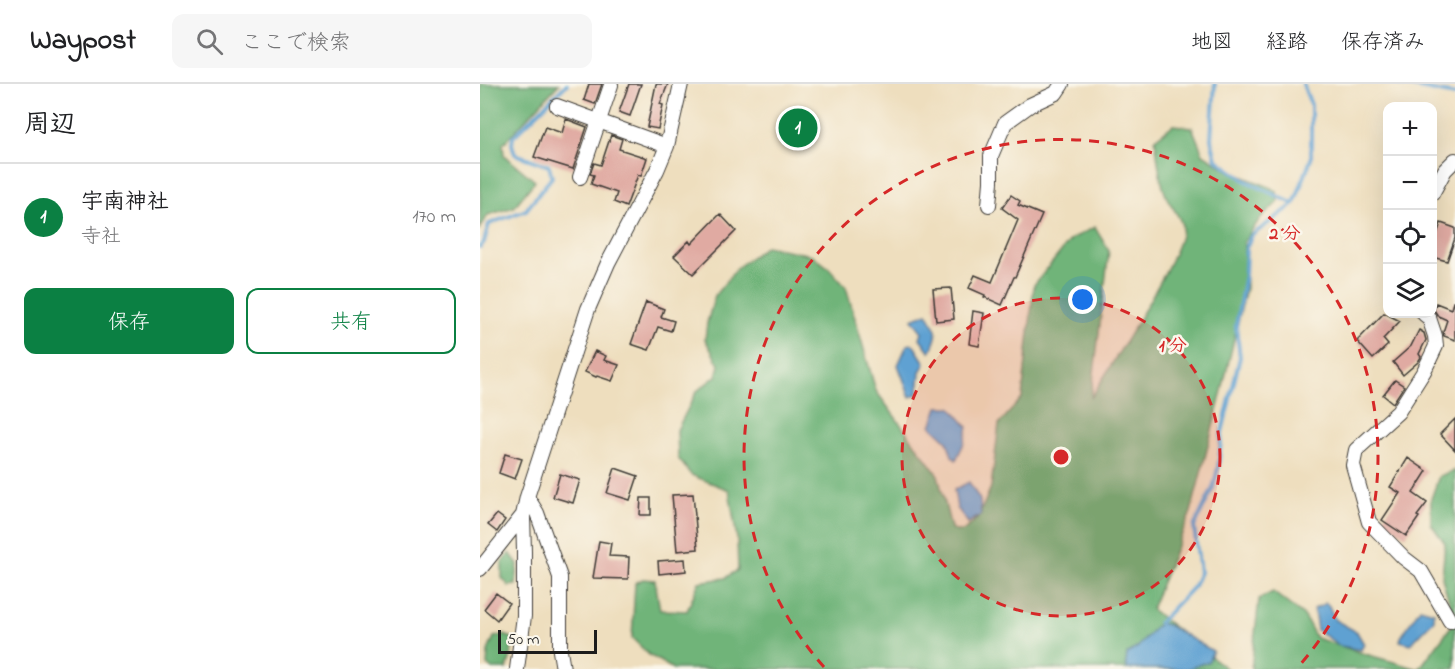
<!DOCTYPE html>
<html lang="ja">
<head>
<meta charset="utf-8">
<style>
  :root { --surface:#fff; --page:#f6f6f6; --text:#202124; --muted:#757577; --line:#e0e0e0; --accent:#0b8043 }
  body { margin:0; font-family:"Indie Flower","Klee One",sans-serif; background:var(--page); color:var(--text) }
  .controls { position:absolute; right:18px; top:18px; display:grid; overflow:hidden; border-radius:12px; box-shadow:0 6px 24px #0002 }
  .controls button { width:54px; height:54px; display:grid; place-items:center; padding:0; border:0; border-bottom:2px solid var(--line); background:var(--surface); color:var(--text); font:30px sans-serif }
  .scale { position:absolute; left:18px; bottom:15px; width:99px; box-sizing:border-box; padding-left:6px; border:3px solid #1c1c1c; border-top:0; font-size:16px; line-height:21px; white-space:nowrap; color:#1c1c1c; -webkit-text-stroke:4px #fbf7ec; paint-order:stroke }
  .you { position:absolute; left:603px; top:216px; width:21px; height:21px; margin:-15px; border:4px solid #fff; border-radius:50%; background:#1a73e8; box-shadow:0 0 0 9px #1a73e833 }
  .badge { display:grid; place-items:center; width:39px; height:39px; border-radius:50%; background:var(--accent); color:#fff; font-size:20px; font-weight:700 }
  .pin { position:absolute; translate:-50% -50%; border:3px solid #fff; box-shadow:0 2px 6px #0006 }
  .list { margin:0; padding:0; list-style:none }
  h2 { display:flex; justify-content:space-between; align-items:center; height:78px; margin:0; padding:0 24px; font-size:26px }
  h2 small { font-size:20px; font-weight:400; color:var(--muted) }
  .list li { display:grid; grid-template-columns:39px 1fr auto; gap:18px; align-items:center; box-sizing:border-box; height:108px; padding:0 24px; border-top:2px solid var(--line) }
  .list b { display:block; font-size:22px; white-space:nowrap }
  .list p { margin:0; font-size:20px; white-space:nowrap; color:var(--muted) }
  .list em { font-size:20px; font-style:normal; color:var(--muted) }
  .actions { display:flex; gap:12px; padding:18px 24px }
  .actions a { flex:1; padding:14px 0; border:2px solid var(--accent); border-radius:12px; text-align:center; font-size:21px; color:var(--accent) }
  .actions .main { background:var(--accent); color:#fff }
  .icon { flex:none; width:33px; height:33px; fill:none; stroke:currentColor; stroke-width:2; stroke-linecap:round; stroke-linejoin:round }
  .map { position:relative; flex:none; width:975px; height:585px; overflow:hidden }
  header { display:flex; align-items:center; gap:36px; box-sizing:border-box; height:84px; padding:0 30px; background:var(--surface); border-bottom:2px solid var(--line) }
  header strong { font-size:28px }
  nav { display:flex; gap:33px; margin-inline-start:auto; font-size:21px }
  .search { width:420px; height:54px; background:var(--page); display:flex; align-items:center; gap:15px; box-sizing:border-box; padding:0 21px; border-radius:12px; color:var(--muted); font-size:22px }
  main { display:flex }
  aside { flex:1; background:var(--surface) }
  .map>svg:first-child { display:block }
</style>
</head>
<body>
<header>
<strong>Waypost</strong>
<div class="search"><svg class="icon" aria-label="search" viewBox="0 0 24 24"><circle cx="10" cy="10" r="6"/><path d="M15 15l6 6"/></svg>ここで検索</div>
<nav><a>地図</a><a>経路</a><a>保存済み</a></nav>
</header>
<main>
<aside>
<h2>周辺<small></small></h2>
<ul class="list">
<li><span class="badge">1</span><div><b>宇南神社</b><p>寺社</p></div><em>170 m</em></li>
</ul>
<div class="actions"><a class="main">保存</a><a>共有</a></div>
</aside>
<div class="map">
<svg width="975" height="585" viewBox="0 0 975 585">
  <rect width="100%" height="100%" fill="#fbf7ec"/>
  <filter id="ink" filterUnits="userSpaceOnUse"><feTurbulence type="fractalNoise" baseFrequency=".0167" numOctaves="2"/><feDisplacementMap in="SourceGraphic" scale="12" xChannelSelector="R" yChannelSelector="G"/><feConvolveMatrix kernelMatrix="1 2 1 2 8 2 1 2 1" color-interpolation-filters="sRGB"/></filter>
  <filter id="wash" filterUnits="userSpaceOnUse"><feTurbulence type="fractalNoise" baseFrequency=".008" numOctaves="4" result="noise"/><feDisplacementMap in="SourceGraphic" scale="24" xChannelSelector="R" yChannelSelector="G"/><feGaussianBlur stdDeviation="1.35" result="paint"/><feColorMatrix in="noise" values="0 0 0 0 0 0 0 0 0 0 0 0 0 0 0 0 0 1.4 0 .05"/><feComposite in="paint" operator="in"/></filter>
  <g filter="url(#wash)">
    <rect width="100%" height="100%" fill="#eedebe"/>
    <path fill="#6fb479" stroke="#46684a" stroke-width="1.5" d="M0,0H79L23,60L24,71L55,97L34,123L8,131L0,145Z
      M693,41L712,43L723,70L751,88L787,102L797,107L798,118L779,136L764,158L766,204L741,311L711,428L671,525L747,585H193L169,571L152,554L155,499L163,495L175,496L180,526L207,527L219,498L245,494L258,486L257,455L249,406L211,391L198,374L197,346L217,307L236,292L239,281L225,255L227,239L235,211L258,183L286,162L332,171L349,184L366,203L396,307L458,391L471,444L476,447H483L498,434L511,403L519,340L542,314L554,201L591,155L615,143L629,167L611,314C627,287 706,165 702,142C701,134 691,122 687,114C679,96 678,75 675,55Z
      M975,386V585H939L975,537L962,494L965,459L951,440V415L959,392Z
      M30,469L38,480L36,501L29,502L22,494V478Z
      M793,508L825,533L836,554L885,570L939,585H771L779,515Z
      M24,551L33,554L31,571L27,585H12L7,581L8,567L14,553Z"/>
    <path fill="#5ea1d2" stroke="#3d5e77" stroke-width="1.5" d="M447,229C458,247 460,249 450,268L440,254L442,248L432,235Z
      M433,260L445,279L440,288L438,310L430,313L418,281L427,261Z
      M458,323H471L488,343L484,359L476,376L472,372L467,357L451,342Z
      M489,398L500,416L501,431L488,439L477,424L474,406Z
      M846,519L849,522L855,536L877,548L884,560L881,566L860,562L837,546L834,525Z
      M940,524L954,528V536L931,560L920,557L921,553Z
      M679,539L688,541L733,567L728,578L714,582L711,585H647L646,578L647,570L658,563Z"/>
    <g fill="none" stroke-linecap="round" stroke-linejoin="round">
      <path stroke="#5ea1d2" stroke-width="4" d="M735,0L731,55L736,75L766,97L814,120
        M918,0L975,11
        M0,163L4,158L9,140L46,126L72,93L69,82L35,70L32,60L33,53L87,0
        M679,539L714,502L720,488L714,443L733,404L738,384L742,348L760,273L756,242L765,191L766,164L771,152L814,120L831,75V21L823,0"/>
    </g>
    <g id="blocks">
      <path fill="#e0aaa2" d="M109,0H122L115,20L104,16Z
        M149,0H161L150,32L139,28Z
        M176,0H188L180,20L183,21L178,45L167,43Z
        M86,35L107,43L93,85L54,73L65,43L82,49Z
        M131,51L142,55L139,65L167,74L161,92L158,91L146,123L134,118L137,109L111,100L114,91L110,90L114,79L121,81Z
        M531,111L540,117L538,121L562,131L535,193H534L522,221L504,213L505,211L489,204L495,191L512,198L538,136L522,124Z
        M240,130L256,147L213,190L194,172L209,157L211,160Z
        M961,139L975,144V154L967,177L952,173V164Z
        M471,204L474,235L456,237L453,205Z
        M166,218L184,225L181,233L194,237L191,247L178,243L169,266L151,260Z
        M973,218L975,219V256L964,252L963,248L967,236L958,232L954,226L956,219L971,225Z
        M493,227L504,229L499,262L489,260Z
        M904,229L920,237L903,255L908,261L893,275L877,257Z
        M939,246L944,249L946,256L939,270L941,273L938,278L923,291L913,278L931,262Z
        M115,267L126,272L124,276L139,281L132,297L117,292L116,293L105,288Z
        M915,296L924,302L913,319L903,311Z
        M975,335V366L960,350Z
        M25,370L42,375L35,395L19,389Z
        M928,374L947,387L933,409L947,419L937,432L939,433L926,452L902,436L920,409L910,403Z
        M135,384L158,392L150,416L127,409Z
        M80,390L100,396L93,419L73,413Z
        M213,410L218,465L197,467L192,411Z
        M161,414H171V431H160Z
        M17,430L25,436L17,448L8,441Z
        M119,457L131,459L129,472L149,473L148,495L113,494Z
        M205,475L206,487L179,490L178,477Z
        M16,509L29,519L17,536L4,525Z"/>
    </g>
  </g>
  <g filter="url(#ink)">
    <use href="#blocks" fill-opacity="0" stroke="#3c3934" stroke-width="1.5"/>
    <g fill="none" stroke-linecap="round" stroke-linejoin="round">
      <g stroke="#3c3934" stroke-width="16">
        <path id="minor" d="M77,22L187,62
          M100,93L131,1
          M952,110L965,86L975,76
          M509,121L511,98V72L525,39L550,21L576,9L582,0
          M944,230L949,234L955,252L956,262L944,287L918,328L876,366L873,381L889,438L924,474L941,487L970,537
          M47,413L57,429L80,493V567L83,585
          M0,485L43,431
          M37,585L44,532V468L43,431L47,413L108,225L128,179L177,86L187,62L201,0"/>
      </g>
      <use href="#minor" stroke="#fff" stroke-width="14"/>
    </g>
  </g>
  <circle cx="581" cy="373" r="159" fill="#d62828" fill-opacity=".12"/>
  <g fill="none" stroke="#d62828" stroke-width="3" stroke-dasharray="10 8">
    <circle cx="581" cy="373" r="159"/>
    <path d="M344 583A317 317 0 1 1 818 583"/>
  </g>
  <circle cx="581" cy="373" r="9" fill="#d62828" stroke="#fbf7ec" stroke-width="3"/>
  <g font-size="18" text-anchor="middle" font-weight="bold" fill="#d62828" stroke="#fbf7ec" stroke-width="5" stroke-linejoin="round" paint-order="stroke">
    <text x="805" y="155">2 分</text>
    <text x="693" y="267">1 分</text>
  </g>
</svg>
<div class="controls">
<button>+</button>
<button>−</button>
<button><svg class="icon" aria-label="locate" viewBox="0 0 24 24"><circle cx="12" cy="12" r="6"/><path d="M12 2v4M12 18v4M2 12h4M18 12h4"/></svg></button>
<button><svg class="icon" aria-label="layers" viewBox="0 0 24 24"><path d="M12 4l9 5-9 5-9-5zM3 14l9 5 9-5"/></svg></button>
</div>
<div class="scale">50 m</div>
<div class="you"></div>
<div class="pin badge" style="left:318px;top:44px">1</div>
</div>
</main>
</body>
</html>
